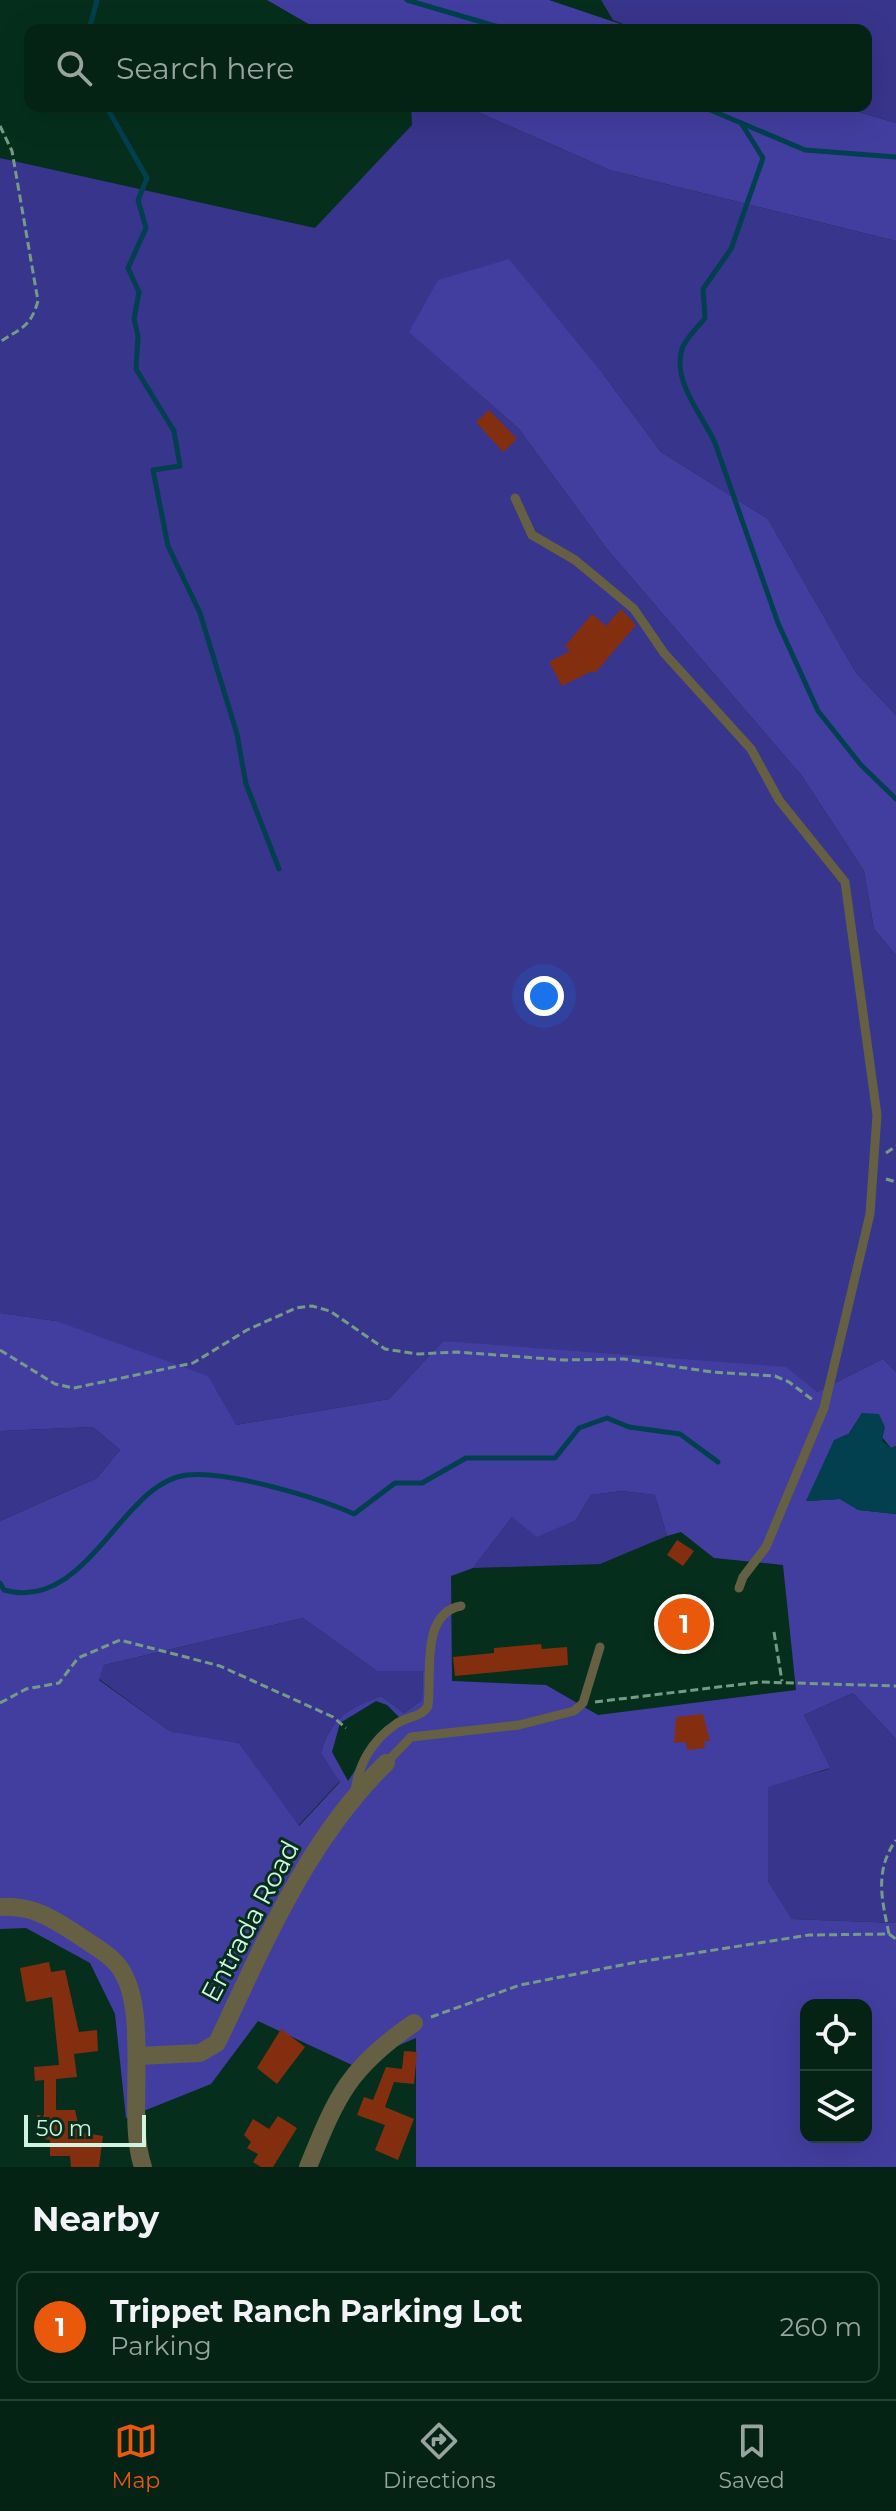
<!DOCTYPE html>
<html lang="en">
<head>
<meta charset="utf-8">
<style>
  :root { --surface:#042315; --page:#122f22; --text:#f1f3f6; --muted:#97a4a0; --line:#254034; --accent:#ea580c }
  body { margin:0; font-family:Montserrat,sans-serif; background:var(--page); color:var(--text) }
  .controls { position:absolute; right:24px; bottom:24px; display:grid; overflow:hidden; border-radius:16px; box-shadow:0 8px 32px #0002 }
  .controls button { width:72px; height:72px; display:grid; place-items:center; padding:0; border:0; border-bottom:2px solid var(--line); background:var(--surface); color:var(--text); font:40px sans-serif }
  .scale { position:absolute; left:24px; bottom:20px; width:122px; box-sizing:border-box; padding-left:8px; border:4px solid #d0f4df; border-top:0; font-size:22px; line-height:28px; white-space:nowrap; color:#d0f4df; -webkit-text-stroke:6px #052f1c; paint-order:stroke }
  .you { position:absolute; left:544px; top:996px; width:28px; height:28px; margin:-20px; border:6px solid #fff; border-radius:50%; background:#1a73e8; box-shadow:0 0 0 12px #1a73e833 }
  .badge { display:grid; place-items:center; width:52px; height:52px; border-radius:50%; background:var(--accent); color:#fff; font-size:26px; font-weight:700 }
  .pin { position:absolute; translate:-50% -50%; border:4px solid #fff; box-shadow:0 2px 8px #0006 }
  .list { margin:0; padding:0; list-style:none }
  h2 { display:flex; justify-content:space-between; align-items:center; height:104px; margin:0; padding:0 32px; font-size:34px }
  h2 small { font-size:26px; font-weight:400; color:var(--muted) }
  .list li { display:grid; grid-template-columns:52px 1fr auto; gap:24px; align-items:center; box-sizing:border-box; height:112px; margin:0 16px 16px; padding:0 16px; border:2px solid var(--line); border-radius:16px }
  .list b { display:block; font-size:30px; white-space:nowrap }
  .list p { margin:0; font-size:26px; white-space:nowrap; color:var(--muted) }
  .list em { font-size:26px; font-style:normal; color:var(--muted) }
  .icon { flex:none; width:44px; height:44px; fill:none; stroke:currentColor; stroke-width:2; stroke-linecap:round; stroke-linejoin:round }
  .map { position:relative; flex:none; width:896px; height:2167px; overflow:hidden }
  .search { position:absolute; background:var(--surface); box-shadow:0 8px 32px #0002; left:24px; right:24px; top:24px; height:88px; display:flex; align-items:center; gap:20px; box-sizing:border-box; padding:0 28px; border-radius:16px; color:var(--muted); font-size:30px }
  .sheet { height:232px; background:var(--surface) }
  nav { display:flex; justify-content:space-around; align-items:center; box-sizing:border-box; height:112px; border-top:2px solid var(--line); background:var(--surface); font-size:22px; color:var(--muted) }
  nav a { display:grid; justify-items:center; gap:4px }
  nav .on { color:var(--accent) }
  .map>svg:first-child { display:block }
</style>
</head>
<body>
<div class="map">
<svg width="896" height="2167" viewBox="0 0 896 2167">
  <rect width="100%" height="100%" fill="#052f1c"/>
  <path fill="#38358c" d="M601,0H896V123L838,106H866V30H638L613,20Z
    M411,106H464L610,170L896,241V715L856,673L768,519L661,452L603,374L410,332L519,429L607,549L802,776L864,871L874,929L896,955V1372L883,1359L817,1392L443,1341L389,1399L236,1425L56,1321L0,1313V158L315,228L412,125Z
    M93,1427L120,1450L97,1478L0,1521V1431Z
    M621,1491L655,1495L667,1536L600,1564L473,1568L512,1517L576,1520L591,1495Z
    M303,1618L377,1671L423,1670L422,1700L404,1713L381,1696C348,1711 332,1716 321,1753L340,1781L298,1826L239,1743L172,1733L99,1679L104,1665Z
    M853,1693L896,1739V1923L792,1919L768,1881V1786L829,1769L804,1715Z"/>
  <path fill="#423ea0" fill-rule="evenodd" d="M267,0H549L638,30H319Z
    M464,106H838L896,123V241L610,170Z
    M509,259L603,374L661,452L768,519L856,673L896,715V955L874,929L864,871L802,776L607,549L519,429L409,332L438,280Z
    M0,1313L56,1321L208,1376L236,1425L389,1399L443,1341L786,1367L817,1392L883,1359L896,1372V1446L891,1448L862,1413L806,1501L840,1499L859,1510L896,1514V1739L853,1693L804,1715L830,1768L768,1787V1881L792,1919L896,1923V2167H416V2038L352,2065L258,2021L211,2084L126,2118L115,2014L90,1963L26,1928L0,1929V1521L97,1478L120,1450L93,1427L0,1431ZM621,1491L655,1495L667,1536L681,1532L714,1558L783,1565L796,1690L598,1715L546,1685L452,1681L451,1576L473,1568L512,1517L537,1537L576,1520L591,1495ZM303,1618L377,1671H423L422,1700L404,1713L381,1696C348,1710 332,1716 321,1753L340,1782L299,1826L239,1743L171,1732L99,1680L104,1665ZM376,1701L387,1705L403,1721L366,1754L348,1781L332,1752L340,1723ZM806,2005H866V2137H806Z"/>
  <path fill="#02404f" d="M862,1413L879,1414L885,1427L882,1441L891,1448L896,1446V1514L858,1510L840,1499L806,1501L834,1440L850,1433Z"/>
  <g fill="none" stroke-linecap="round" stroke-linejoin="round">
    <path stroke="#02404f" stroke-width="5" d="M407,0L509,30
      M89,30L97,0
      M106,106L147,178L138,200L146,228L128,268L139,292L134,319L138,336L136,369L174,431L180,466L153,470L168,546L200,613L237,734L246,784L279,869
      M701,106L805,150L896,157
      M741,123L763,158L731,249L703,289L705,318C698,327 685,339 682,349C672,382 702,414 715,443L778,623L818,711L861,765L896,799
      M0,1583L4,1590C88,1613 121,1482 187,1475C229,1471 316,1497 354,1514L395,1483H422L466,1458H555L579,1428L607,1418L629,1427L680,1434L718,1462"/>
  </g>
  <path fill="#832f0f" d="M489,410L517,439L503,452L476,422Z
    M621,609L636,625L595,673L592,671L562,686L549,662L570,651L565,646L592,614L606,626Z
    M677,1540L694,1551L683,1566L667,1555Z
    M541,1644L542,1649L567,1647L568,1665L455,1676L453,1657L494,1653V1648Z
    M703,1714L710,1741H704L705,1748L687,1750L686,1742L674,1743L676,1717Z
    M49,1962L51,1972L65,1970L79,2032L97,2030L98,2051L74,2054L77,2077L56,2079V2110H75L80,2132L103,2136L99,2167H71L70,2156H50V2140L37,2138V2115H44V2080L35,2081L34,2067L59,2065L52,1997L26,2002L20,1968Z
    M281,2029L305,2047L277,2084L257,2068Z
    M404,2051L417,2052L414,2084L394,2082L385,2107L414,2119L398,2160L375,2150L385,2125L357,2115L364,2097L373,2100L386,2067L402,2069Z
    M278,2116L297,2128L273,2167H261L253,2162L258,2154L247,2148L251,2142L244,2135L253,2119L269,2129Z"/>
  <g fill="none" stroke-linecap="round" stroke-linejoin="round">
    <path stroke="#749b87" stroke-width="3" stroke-dasharray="8 4" stroke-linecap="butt" d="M0,126L12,151L38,301C30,328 22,327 0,342
      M886,1153L896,1146
      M886,1179L896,1182
      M0,1350L55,1384L74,1388L193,1363L247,1330L296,1308L312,1306L330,1311L385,1349L418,1354L457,1352L563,1360L624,1359L712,1372L775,1376L789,1382L814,1401
      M774,1632L782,1681
      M595,1702L760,1682L896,1686
      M0,1703L26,1689L59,1683L78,1658L120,1640L220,1666L333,1717L346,1728
      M889,1934C882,1900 874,1871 896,1840
      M431,2017L520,1985L632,1963L809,1935L889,1934L896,1939"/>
    <path stroke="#656044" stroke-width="9" d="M515,498L532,535L575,560L634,609L664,653L751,749L779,800L845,882L877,1115L870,1214L824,1408L766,1547L743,1577L739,1588
      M386,1763L411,1737L519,1725L574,1711L583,1703L600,1647
      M355,1792C358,1765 372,1740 396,1724C407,1716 421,1718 428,1706C432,1675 420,1613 461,1606"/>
    <path stroke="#656044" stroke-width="18" d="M0,1907C32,1905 52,1918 78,1935C89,1943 103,1950 113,1960C155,1999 124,2113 143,2167
      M138,2056L200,2053L217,2043C264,1944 307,1840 386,1763
      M308,2167C337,2096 348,2068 414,2023"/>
  </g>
  <g text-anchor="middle" stroke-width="6" stroke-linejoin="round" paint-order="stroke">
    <g font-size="26" fill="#d0f4df" stroke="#052f1c">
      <text transform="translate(250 1921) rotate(-62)" y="9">Entrada Road</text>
    </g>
  </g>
</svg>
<div class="controls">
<button><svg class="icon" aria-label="locate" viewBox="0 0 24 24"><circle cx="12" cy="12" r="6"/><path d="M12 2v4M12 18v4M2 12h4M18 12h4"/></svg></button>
<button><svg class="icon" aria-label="layers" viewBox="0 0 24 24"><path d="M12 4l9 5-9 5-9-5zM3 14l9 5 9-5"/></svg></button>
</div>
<div class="scale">50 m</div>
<div class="you"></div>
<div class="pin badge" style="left:684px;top:1624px">1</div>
<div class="search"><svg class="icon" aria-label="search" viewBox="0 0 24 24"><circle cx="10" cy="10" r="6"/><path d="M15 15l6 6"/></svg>Search here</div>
</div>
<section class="sheet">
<h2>Nearby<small></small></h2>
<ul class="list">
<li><span class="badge">1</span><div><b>Trippet Ranch Parking Lot</b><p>Parking</p></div><em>260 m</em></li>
</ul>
</section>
<nav>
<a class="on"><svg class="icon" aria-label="map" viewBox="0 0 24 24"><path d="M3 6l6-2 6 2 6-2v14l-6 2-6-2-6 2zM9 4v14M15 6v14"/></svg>Map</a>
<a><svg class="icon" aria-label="directions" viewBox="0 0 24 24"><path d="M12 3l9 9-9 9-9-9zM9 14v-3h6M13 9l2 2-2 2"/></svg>Directions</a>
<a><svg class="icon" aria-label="saved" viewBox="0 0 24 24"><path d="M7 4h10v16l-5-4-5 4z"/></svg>Saved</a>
</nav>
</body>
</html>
